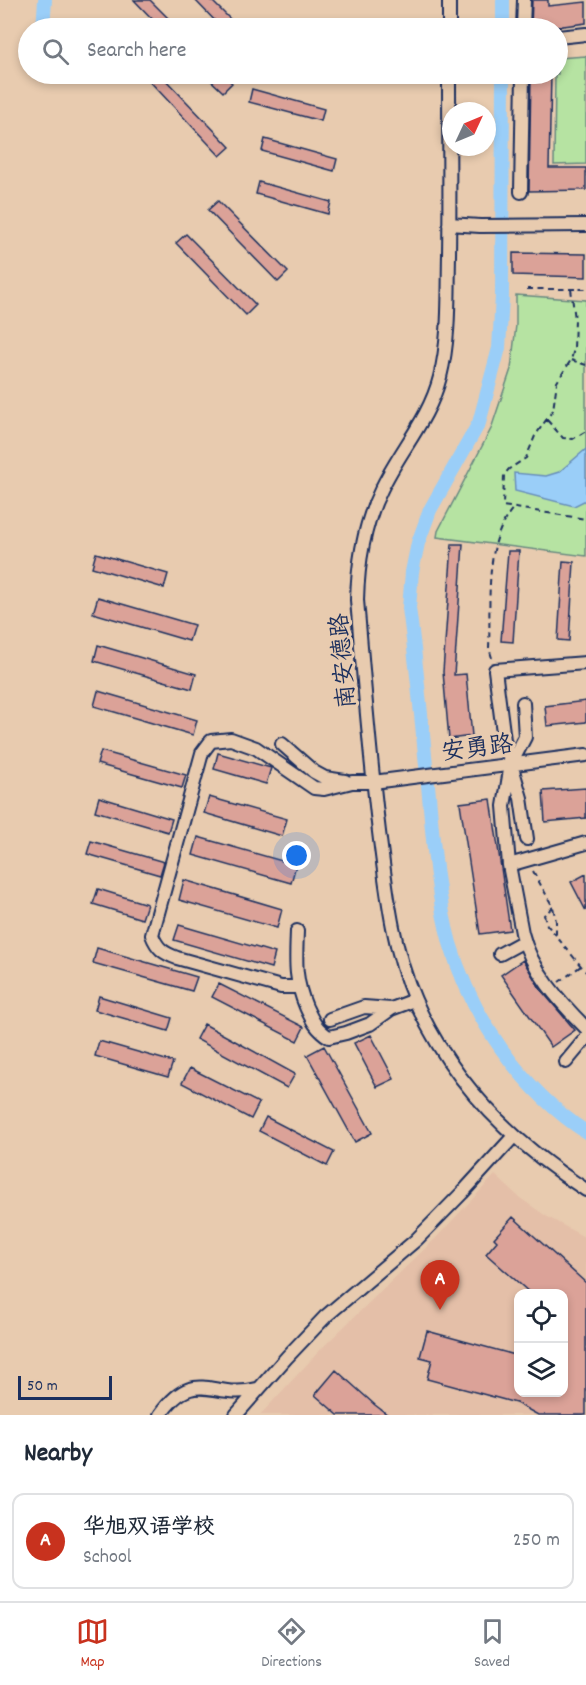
<!DOCTYPE html>
<html lang="en">
<head>
<meta charset="utf-8">
<style>
  :root { --surface:#fff; --page:#f2f2f3; --text:#1f2937; --muted:#747a83; --line:#e0e1e3; --accent:#c8321e }
  body { margin:0; font-family:Dekko,"LXGW WenKai TC",sans-serif; background:var(--page); color:var(--text) }
  .controls { position:absolute; right:18px; bottom:18px; display:grid; overflow:hidden; border-radius:12px; box-shadow:0 3px 9px #0003 }
  .controls button { width:54px; height:54px; display:grid; place-items:center; padding:0; border:0; border-bottom:2px solid var(--line); background:var(--surface); color:var(--text); font:30px sans-serif }
  .compass { position:absolute; left:442px; top:102px; width:54px; height:54px; border-radius:50%; background:var(--surface); box-shadow:0 3px 9px #0003; rotate:46deg }
  .scale { position:absolute; left:18px; bottom:15px; width:94px; box-sizing:border-box; padding-left:6px; border:3px solid #1b2f5e; border-top:0; font-size:16px; line-height:21px; white-space:nowrap; color:#1b2f5e; -webkit-text-stroke:4px #e8cbaf; paint-order:stroke }
  .you { position:absolute; left:297px; top:856px; width:21px; height:21px; margin:-15px; border:4px solid #fff; border-radius:50%; background:#1a73e8; box-shadow:0 0 0 9px #1a73e833 }
  .badge { display:grid; place-items:center; width:39px; height:39px; border-radius:50%; background:var(--accent); color:#fff; font-size:20px; font-weight:700 }
  .pin { position:absolute; translate:-50% -50px; filter:drop-shadow(0 2px 3px #0008) }
  .pin::after { content:''; position:absolute; top:32px; width:21px; height:18px; background:inherit; clip-path:polygon(0 0,100% 0,50% 100%) }
  .list { margin:0; padding:0; list-style:none }
  h2 { display:flex; justify-content:space-between; align-items:center; height:78px; margin:0; padding:0 24px; font-size:26px }
  h2 small { font-size:20px; font-weight:400; color:var(--muted) }
  .list li { display:grid; grid-template-columns:39px 1fr auto; gap:18px; align-items:center; box-sizing:border-box; height:96px; margin:0 12px 12px; padding:0 12px; border:2px solid var(--line); border-radius:12px }
  .list b { display:block; font-size:22px; white-space:nowrap }
  .list p { margin:0; font-size:20px; white-space:nowrap; color:var(--muted) }
  .list em { font-size:20px; font-style:normal; color:var(--muted) }
  .icon { flex:none; width:33px; height:33px; fill:none; stroke:currentColor; stroke-width:2; stroke-linecap:round; stroke-linejoin:round }
  .map { position:relative; flex:none; width:586px; height:1415px; overflow:hidden }
  .search { position:absolute; background:var(--surface); box-shadow:0 3px 9px #0003; left:18px; right:18px; top:18px; height:66px; display:flex; align-items:center; gap:15px; box-sizing:border-box; padding:0 21px; border-radius:33px; color:var(--muted); font-size:22px }
  .sheet { height:186px; background:var(--surface) }
  nav { display:flex; justify-content:space-around; align-items:center; box-sizing:border-box; height:84px; border-top:2px solid var(--line); background:var(--surface); font-size:16px; color:var(--muted) }
  nav a { display:grid; justify-items:center; gap:3px }
  nav .on { color:var(--accent) }
  .map>svg:first-child { display:block }
</style>
</head>
<body>
<div class="map">
<svg width="586" height="1415" viewBox="0 0 586 1415">
  <rect width="100%" height="100%" fill="#e8cbaf"/>
  <filter id="ink" filterUnits="userSpaceOnUse"><feTurbulence type="fractalNoise" baseFrequency=".0167" numOctaves="2"/><feDisplacementMap in="SourceGraphic" scale="12" xChannelSelector="R" yChannelSelector="G"/><feConvolveMatrix kernelMatrix="1 2 1 2 8 2 1 2 1" color-interpolation-filters="sRGB"/></filter>
  <g filter="url(#ink)">
    <path fill="#e4bfa8" fill-rule="evenodd" d="M495,1175L520,1198L546,1216L586,1238V1415H260L323,1347L435,1239ZM518,1294H564V1392H518Z"/>
    <path fill="#b6e3a2" stroke="#688980" stroke-width="1.5" d="M586,56V164L554,165L555,74H558V58Z
      M516,295L586,300V556L437,537L438,531L491,429L511,369L516,325Z"/>
    <path fill="#9acef8" stroke="#678eba" stroke-width="1.5" d="M586,449V500L574,506L515,491L514,473L546,476L559,472Z"/>
    <g fill="none" stroke-linecap="round" stroke-linejoin="round">
      <path stroke="#9acef8" stroke-width="14" d="M43,28L45,0
        M503,28V0
        M503,74L502,296L499,348L479,423L430,510L418,543L412,572L409,608C417,667 422,726 428,785C433,838 436,892 450,943C472,1018 521,1089 586,1132"/>
    </g>
    <path fill="#dba298" stroke="#1b2f5e" stroke-width="1.5" d="M134,0H150L178,28H161Z
      M195,0H211L239,28H222Z
      M532,0H548V6L586,2V23L548,28H531Z
      M143,74H160L230,147L220,156Z
      M204,74H222L232,83L223,92Z
      M531,74H551L549,168H586V190L529,191Z
      M252,89L324,109L321,121L249,102Z
      M265,139L337,159L334,171L262,151Z
      M259,182L331,202L328,214L256,194Z
      M218,201L288,272L278,282L208,210Z
      M186,234L256,305L246,315L176,243Z
      M513,253L586,254V277L513,275Z
      M452,544H463L454,675L466,674L472,736L449,739L443,672Z
      M508,551H519L513,642L501,641Z
      M96,553L168,574L164,588L92,567Z
      M563,561L574,562L569,641L558,640Z
      M98,597L194,625L189,641L93,613Z
      M98,645L196,674L192,689L94,661Z
      M98,691L197,720L193,735L94,706Z
      M586,701V722L547,726L545,706Z
      M101,751L186,775L182,788L97,764Z
      M218,753L271,768L266,784L214,769Z
      M586,788V818L545,822L543,791Z
      M99,797L172,819L168,832L95,811Z
      M209,797L287,819L282,836L204,813Z
      M491,799L510,930L480,934L460,803Z
      M198,837L296,865L291,883L193,855Z
      M91,841L164,862L160,875L87,854Z
      M586,874V911L571,882Z
      M184,880L282,909L277,928L179,900Z
      M98,889L147,904L142,919L93,904Z
      M179,925L275,953L271,968L174,940Z
      M97,948L197,977L192,991L93,963Z
      M523,960L541,990L575,1030L551,1047L501,975Z
      M219,984L304,1027L297,1041L212,997Z
      M99,996L172,1018L168,1031L95,1010Z
      M204,1024L295,1074L287,1088L196,1039Z
      M371,1035L394,1079L377,1087L354,1043Z
      M99,1041L173,1062L168,1077L95,1056Z
      M324,1046L372,1133L355,1142L307,1055Z
      M190,1068L259,1103L251,1119L182,1083Z
      M266,1117L334,1152L327,1166L259,1131Z
      M513,1217L586,1283V1415H538L516,1403L427,1379L432,1360L420,1357L427,1331L519,1356V1392H564V1293H530L486,1254L497,1241L494,1238Z
      M336,1370L375,1405L388,1415H338L315,1395Z"/>
    <g fill="none" stroke-linecap="round" stroke-linejoin="round">
      <g stroke="#1b2f5e" stroke-width="16">
        <path id="minor" d="M449,28V0
          M523,28L524,0
          M558,37L586,34
          M449,74C449,134 450,195 449,255C448,296 450,338 440,377C429,420 399,451 381,490C364,524 358,562 357,600C364,680 370,760 380,840C387,894 393,950 415,1000C450,1080 513,1143 586,1190
          M521,192L523,74
          M449,224L480,226L586,225
          M523,703L525,737L511,764L504,806L509,865L522,933C531,970 560,1002 586,1028
          M282,744L314,772L325,778L345,781
          M527,839L521,798L504,740L495,670L586,663
          M509,865L586,843
          M297,931C296,961 294,978 306,1007C312,1020 316,1029 329,1037L346,1033L370,1024L391,1009L415,1000
          M500,954L524,941
          M298,987H281L177,958C163,953 157,948 152,935L202,753L211,741L231,739L256,748L314,788L324,789L352,782H373L586,755
          M330,1019L364,1007L391,1009
          M566,1062L586,1038
          M160,1415C195,1365 213,1401 257,1389
          M236,1415L287,1357L326,1316L416,1240L462,1193L514,1136"/>
      </g>
      <path stroke="#1b2f5e" stroke-width="2" stroke-dasharray="6 4.5" stroke-linecap="butt" d="M527,289H586
        M571,289L575,319L574,349L571,360L557,382L553,410L535,436L526,458L509,469L504,475L503,506L586,519
        M571,360L586,365
        M547,420L563,438L573,439L586,431
        M492,658L489,648C491,604 483,542 514,507
        M533,871L553,907L556,921V936L586,972
        M553,907L544,915L547,925L556,935
        M559,982L581,966"/>
      <use href="#minor" stroke="#e8cbaf" stroke-width="12"/>
    </g>
  </g>
  <g text-anchor="middle" stroke-width="6" stroke-linejoin="round" paint-order="stroke">
    <g font-size="24" fill="#1b2f5e" stroke="#e8cbaf">
      <text transform="translate(342 661) rotate(-95)" y="8">南安德路</text>
      <text transform="translate(477 747) rotate(-7)" y="8">安勇路</text>
    </g>
  </g>
</svg>
<div class="controls">
<button><svg class="icon" aria-label="locate" viewBox="0 0 24 24"><circle cx="12" cy="12" r="6"/><path d="M12 2v4M12 18v4M2 12h4M18 12h4"/></svg></button>
<button><svg class="icon" aria-label="layers" viewBox="0 0 24 24"><path d="M12 4l9 5-9 5-9-5zM3 14l9 5 9-5"/></svg></button>
</div>
<svg class="compass" viewBox="-18 -18 36 36"><path d="M0-13l5 13h-10z" fill="#e53935"/><path d="M0 13l5-13h-10z" fill="#747a83"/></svg>
<div class="scale">50 m</div>
<div class="you"></div>
<div class="pin badge" style="left:440px;top:1310px">A</div>
<div class="search"><svg class="icon" aria-label="search" viewBox="0 0 24 24"><circle cx="10" cy="10" r="6"/><path d="M15 15l6 6"/></svg>Search here</div>
</div>
<section class="sheet">
<h2>Nearby<small></small></h2>
<ul class="list">
<li><span class="badge">A</span><div><b>华旭双语学校</b><p>School</p></div><em>250 m</em></li>
</ul>
</section>
<nav>
<a class="on"><svg class="icon" aria-label="map" viewBox="0 0 24 24"><path d="M3 6l6-2 6 2 6-2v14l-6 2-6-2-6 2zM9 4v14M15 6v14"/></svg>Map</a>
<a><svg class="icon" aria-label="directions" viewBox="0 0 24 24"><path d="M12 3l9 9-9 9-9-9zM9 14v-3h6M13 9l2 2-2 2"/></svg>Directions</a>
<a><svg class="icon" aria-label="saved" viewBox="0 0 24 24"><path d="M7 4h10v16l-5-4-5 4z"/></svg>Saved</a>
</nav>
</body>
</html>
